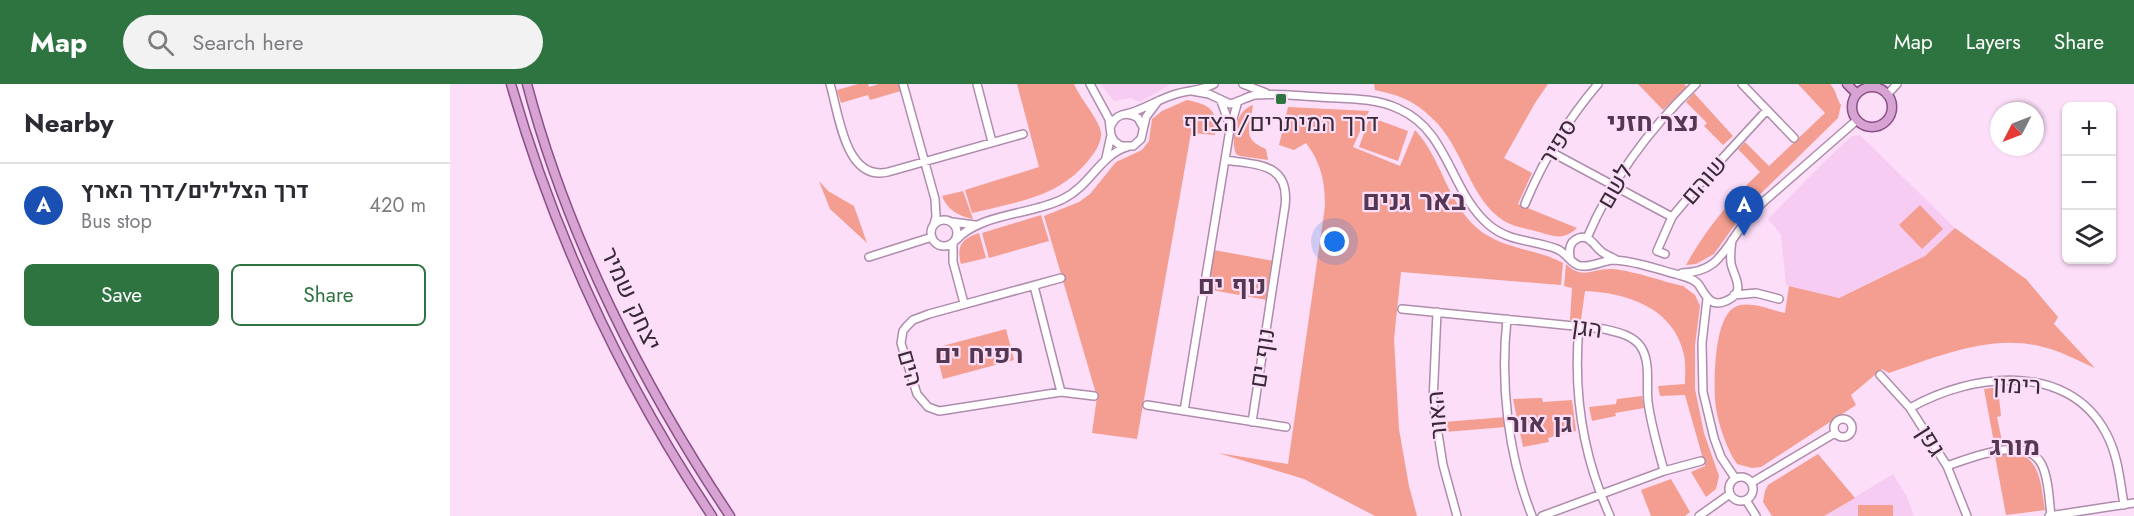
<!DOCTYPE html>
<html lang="en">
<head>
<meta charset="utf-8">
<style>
  :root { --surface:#fff; --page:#f2f2f3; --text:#2b2b33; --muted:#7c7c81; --line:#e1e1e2; --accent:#2e7441 }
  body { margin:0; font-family:Jost,Heebo,sans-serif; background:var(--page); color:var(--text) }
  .controls { position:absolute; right:18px; top:18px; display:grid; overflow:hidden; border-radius:9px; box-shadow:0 2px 4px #0004 }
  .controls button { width:54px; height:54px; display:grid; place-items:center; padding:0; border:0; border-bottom:2px solid var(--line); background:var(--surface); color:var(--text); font:30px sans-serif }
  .compass { position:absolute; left:1540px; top:18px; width:54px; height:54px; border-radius:50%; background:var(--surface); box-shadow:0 2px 4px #0004; rotate:228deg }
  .you { position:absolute; left:885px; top:158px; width:21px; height:21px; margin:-15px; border:4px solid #fff; border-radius:50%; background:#1a73e8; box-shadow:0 0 0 9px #1a73e833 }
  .badge { display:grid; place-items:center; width:39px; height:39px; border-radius:50%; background:var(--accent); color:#fff; font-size:20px; font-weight:700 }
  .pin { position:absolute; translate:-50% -50px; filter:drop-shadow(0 2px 3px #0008) }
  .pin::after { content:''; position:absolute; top:32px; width:21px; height:18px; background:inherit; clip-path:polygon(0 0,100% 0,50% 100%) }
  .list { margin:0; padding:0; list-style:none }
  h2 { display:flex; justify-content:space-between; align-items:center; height:78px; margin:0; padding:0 24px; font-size:26px }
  h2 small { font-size:20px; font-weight:400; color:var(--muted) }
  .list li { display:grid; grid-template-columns:39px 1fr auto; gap:18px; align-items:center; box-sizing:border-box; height:84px; padding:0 24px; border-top:2px solid var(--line) }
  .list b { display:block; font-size:22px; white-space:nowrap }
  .list p { margin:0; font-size:20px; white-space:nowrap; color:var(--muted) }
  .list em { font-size:20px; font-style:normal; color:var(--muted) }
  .actions { display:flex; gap:12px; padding:18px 24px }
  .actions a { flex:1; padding:14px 0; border:2px solid var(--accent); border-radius:9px; text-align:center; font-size:21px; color:var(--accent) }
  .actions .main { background:var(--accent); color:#fff }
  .icon { flex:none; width:33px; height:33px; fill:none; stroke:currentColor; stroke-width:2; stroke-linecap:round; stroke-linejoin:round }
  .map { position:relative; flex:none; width:1684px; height:432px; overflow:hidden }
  header { display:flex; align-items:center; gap:36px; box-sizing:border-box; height:84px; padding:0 30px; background:var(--accent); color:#fff }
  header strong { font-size:28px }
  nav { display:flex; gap:33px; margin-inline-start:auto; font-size:21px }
  .search { width:420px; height:54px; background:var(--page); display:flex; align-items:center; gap:15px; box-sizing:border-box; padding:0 21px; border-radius:33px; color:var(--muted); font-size:22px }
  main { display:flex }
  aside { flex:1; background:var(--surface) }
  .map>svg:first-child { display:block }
</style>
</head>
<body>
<header>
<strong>Map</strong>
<div class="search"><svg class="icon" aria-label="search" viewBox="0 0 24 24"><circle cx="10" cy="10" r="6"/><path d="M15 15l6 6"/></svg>Search here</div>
<nav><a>Map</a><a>Layers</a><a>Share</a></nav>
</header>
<main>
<aside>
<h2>Nearby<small></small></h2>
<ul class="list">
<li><span class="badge" style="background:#1a4fb4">A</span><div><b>דרך הצלילים/דרך הארץ</b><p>Bus stop</p></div><em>420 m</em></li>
</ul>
<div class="actions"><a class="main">Save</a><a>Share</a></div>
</aside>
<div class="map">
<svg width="1684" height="432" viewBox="0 0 1684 432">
  <rect width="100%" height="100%" fill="#fcdef9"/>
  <path fill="#f7ccf3" d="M650,0H721L690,18L681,14L664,17Z
    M1410,51L1505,144L1475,172L1388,214L1336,201L1331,151L1318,135L1375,77L1402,52Z
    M1443,390L1457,413L1464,432H1374Z"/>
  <path fill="#f39e90" d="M408,0H418L419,3L429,0H449L451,7L420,16L418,11L391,19L387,6Z
    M567,0H624C630,14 649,36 651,48C652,57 646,67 641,73C610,114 569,117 522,129L515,106L589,83Z
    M924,0H1098L1085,19L1054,74L1082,89L1068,120L1127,144C1114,156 1105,153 1089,148C1078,145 1064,143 1054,137C1021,116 1014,69 988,40C967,18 953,12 925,6Z
    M1188,0H1234L1237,3L1213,26Z
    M1348,0H1380C1387,7 1386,14 1391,21L1388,34L1299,121L1264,170L1246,180L1236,181C1256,145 1280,116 1310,88L1288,65L1295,58L1319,82L1375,29Z
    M1244,9L1283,52L1273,61L1254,42L1257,39L1236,18Z
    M737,16C761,21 768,26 765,51L741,49L687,355L642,349L647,313L594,132L629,118L640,110L666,78L692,66L699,57L702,35L712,27Z
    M803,21C800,44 791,55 816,65L818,76L790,72L786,70C780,55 786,26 803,21Z
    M838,23L919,27L903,63L950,82L965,46C992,75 997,118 1027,144C1052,166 1086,164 1113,179L1111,201L951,188L944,255L949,345L959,402L967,432H925L854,395L768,369L838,380L875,122C875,97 871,79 856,59L844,66L829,61Z
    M920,33L958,47L948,77L909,63Z
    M369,97L378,107L404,122L417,159L380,125Z
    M513,107L523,135C509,132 498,127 492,112Z
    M1470,121L1493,145L1472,165L1449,141Z
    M591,131L599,157L539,174L532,149Z
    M1505,144L1576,195L1608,233L1604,240L1645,284C1628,277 1611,267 1593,263C1541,249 1487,273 1439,289L1432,285L1401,311L1406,321L1311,383L1302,384L1287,380C1276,364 1266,334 1265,315C1264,294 1264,234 1285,223C1299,216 1320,226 1335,229L1339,202L1389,214L1475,172Z
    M529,149L536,174L511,180C506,161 512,155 529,149Z
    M764,166L824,177L817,216L756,205Z
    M1116,180C1132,196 1142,185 1160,185C1178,185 1214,198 1233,202L1245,211L1250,222L1245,261V305L1254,349L1269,392L1266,405L1256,413L1241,388L1255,382L1235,311L1210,312L1208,302L1235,300C1235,290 1236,280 1234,271C1224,224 1178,209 1135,207L1131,236H1120L1122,204L1114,202Z
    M556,245L564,276L493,295L485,264Z
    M1548,303L1551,332L1547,333L1553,362L1545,364L1534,305Z
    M1192,312L1194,324L1165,329L1166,332L1142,337L1139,323L1166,320L1167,315Z
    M1092,314L1093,318L1122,316L1126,347L1098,354L1099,358L1073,363L1063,315Z
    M1055,333L1056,343L995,348L994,338Z
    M1560,369C1591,369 1591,403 1595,426L1556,431L1545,372Z
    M1368,370L1405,414L1374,432H1322L1313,418L1315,407L1318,401Z
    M1221,395L1240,428L1235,432H1201L1191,406Z
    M1408,421H1443V432H1408Z"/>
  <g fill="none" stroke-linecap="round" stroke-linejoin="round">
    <g stroke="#ae8cab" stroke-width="10">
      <path id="minor" d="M380,0C389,30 395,98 438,88L573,50
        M453,0L485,115L486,133L484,140
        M527,0L542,58
        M640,0L659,35L661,51L664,57L671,62H683L691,55L696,33L708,17
        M793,0L816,9
        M1292,0L1344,54
        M742,7L759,10L780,20C789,18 796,13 805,11C826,9 848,12 869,13C895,15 924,13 949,25C999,47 1000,108 1039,141C1059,158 1084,156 1107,165C1117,169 1122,182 1132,182C1142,183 1152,177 1163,176C1182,176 1210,186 1229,191C1236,193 1245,195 1249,201C1255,211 1261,224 1276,217C1298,208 1283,192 1281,179C1280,171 1281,163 1282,156
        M1437,11L1447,0
        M771,17L779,39
        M676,30C694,26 708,15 726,10C739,6 751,7 764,0
        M660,44C665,30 676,27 688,34L693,43
        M1101,68L1222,133
        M656,74L661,51
        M775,76C808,81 840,79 835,122L802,338
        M1075,120C1093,77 1118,35 1148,0
        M481 149a13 13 0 1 1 26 0a13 13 0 1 1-26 0Z
        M502,138L525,141
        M1137,154C1162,95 1200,44 1246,0
        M506,156C531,129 581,131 613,115C640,102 650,71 677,63
        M503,160V178L514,219
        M1215,170L1207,167L1222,133L1257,91L1317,26
        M419,173L482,153
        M1120,173C1119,167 1119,160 1125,156C1138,147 1144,162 1152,168C1156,171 1161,173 1165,175
        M1232,189C1266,188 1272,170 1290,145C1297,135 1304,127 1312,119L1407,36
        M611,194L479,230L463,236L456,243L453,247L451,259L467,310L478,323L489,327L496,326L611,308L644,312
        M584,202L611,308
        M1284,211L1306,209L1329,215
        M1257,215L1252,259L1253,308L1264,354L1271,373L1285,394
        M952,225L1154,245C1167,248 1183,251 1191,263C1201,279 1196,300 1198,318C1201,341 1208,364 1214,387
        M987,228L983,318L993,381L1007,432
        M1057,235C1050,300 1058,371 1082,432
        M1129,242C1123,309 1132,371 1160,432
        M1430,291L1460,324L1497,382L1517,432
        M697,321L836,343
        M1460,324C1521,289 1618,277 1656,349C1668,371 1670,396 1674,421
        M734,327L780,45L788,17
        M1384 344a9 9 0 1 1 18 0a9 9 0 1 1-18 0Z
        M1497,382C1521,374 1577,350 1592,381C1599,396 1599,416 1601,432
        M1279 405a12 12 0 1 1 24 0a12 12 0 1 1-24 0Z
        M1301,399L1385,349
        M1296,416L1306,432
        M1092,432L1214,387L1251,377
        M1249,432L1280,410
        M1599,432L1684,419"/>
    </g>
    <g stroke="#8c5088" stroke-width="11">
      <path id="major" d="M61,0C105,153 174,300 262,432
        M77,0C117,152 193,302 280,432
        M1397,0L1407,10
        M1402 23a20 20 0 1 1 40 0a20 20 0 1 1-40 0Z"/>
    </g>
    <use href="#minor" stroke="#fff" stroke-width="7"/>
    <use href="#major" stroke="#d6a3d2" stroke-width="8"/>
  </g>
  <rect fill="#2e7441" stroke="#fcdef9" stroke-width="2" x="825" y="9" width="12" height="12" rx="3"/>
  <g text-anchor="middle" stroke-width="4.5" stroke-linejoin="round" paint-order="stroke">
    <g font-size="24" fill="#372935" stroke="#fcdef9">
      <text x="831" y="47">דרך המיתרים/הצדף</text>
    </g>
    <g font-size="24" fill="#372935" stroke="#fcdef9">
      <text transform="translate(1108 58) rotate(-59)" y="8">ספיר</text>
      <text transform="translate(1254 96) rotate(-49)" y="8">שוהם</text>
      <text transform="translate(1165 102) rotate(-60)" y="8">לשם</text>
      <text transform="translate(181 215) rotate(65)" y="8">יצחק שמיר</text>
      <text transform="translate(1137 244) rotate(8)" y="8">הגן</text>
      <text transform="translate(812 274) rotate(-81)" y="8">נוף ים</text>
      <text transform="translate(460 284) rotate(74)" y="8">הים</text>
      <text transform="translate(1567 301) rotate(2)" y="8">רימון</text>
      <text transform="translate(987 331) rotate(-95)" y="8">האור</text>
      <text transform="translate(1481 357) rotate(58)" y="8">גפן</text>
    </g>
    <g font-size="26" font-weight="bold" fill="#543752" stroke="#fcdef9">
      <text x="1203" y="47">נצר חזני</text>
      <text x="782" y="210">נוף ים</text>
      <text x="529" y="279">רפיח ים</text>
      <text x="1090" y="348">גן אור</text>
      <text x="1565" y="371">מורג</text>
    </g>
    <g font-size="27" font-weight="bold" fill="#543752" stroke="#fcdef9">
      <text x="964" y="126">באר גנים</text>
    </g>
  </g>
</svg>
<div class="controls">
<button>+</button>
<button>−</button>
<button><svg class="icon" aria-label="layers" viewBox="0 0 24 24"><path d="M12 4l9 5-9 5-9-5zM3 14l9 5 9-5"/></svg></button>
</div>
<svg class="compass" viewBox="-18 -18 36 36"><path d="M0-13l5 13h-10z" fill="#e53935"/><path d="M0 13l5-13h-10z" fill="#7c7c81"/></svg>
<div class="you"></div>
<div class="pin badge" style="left:1294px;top:152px;background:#1a4fb4">A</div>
</div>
</main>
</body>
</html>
